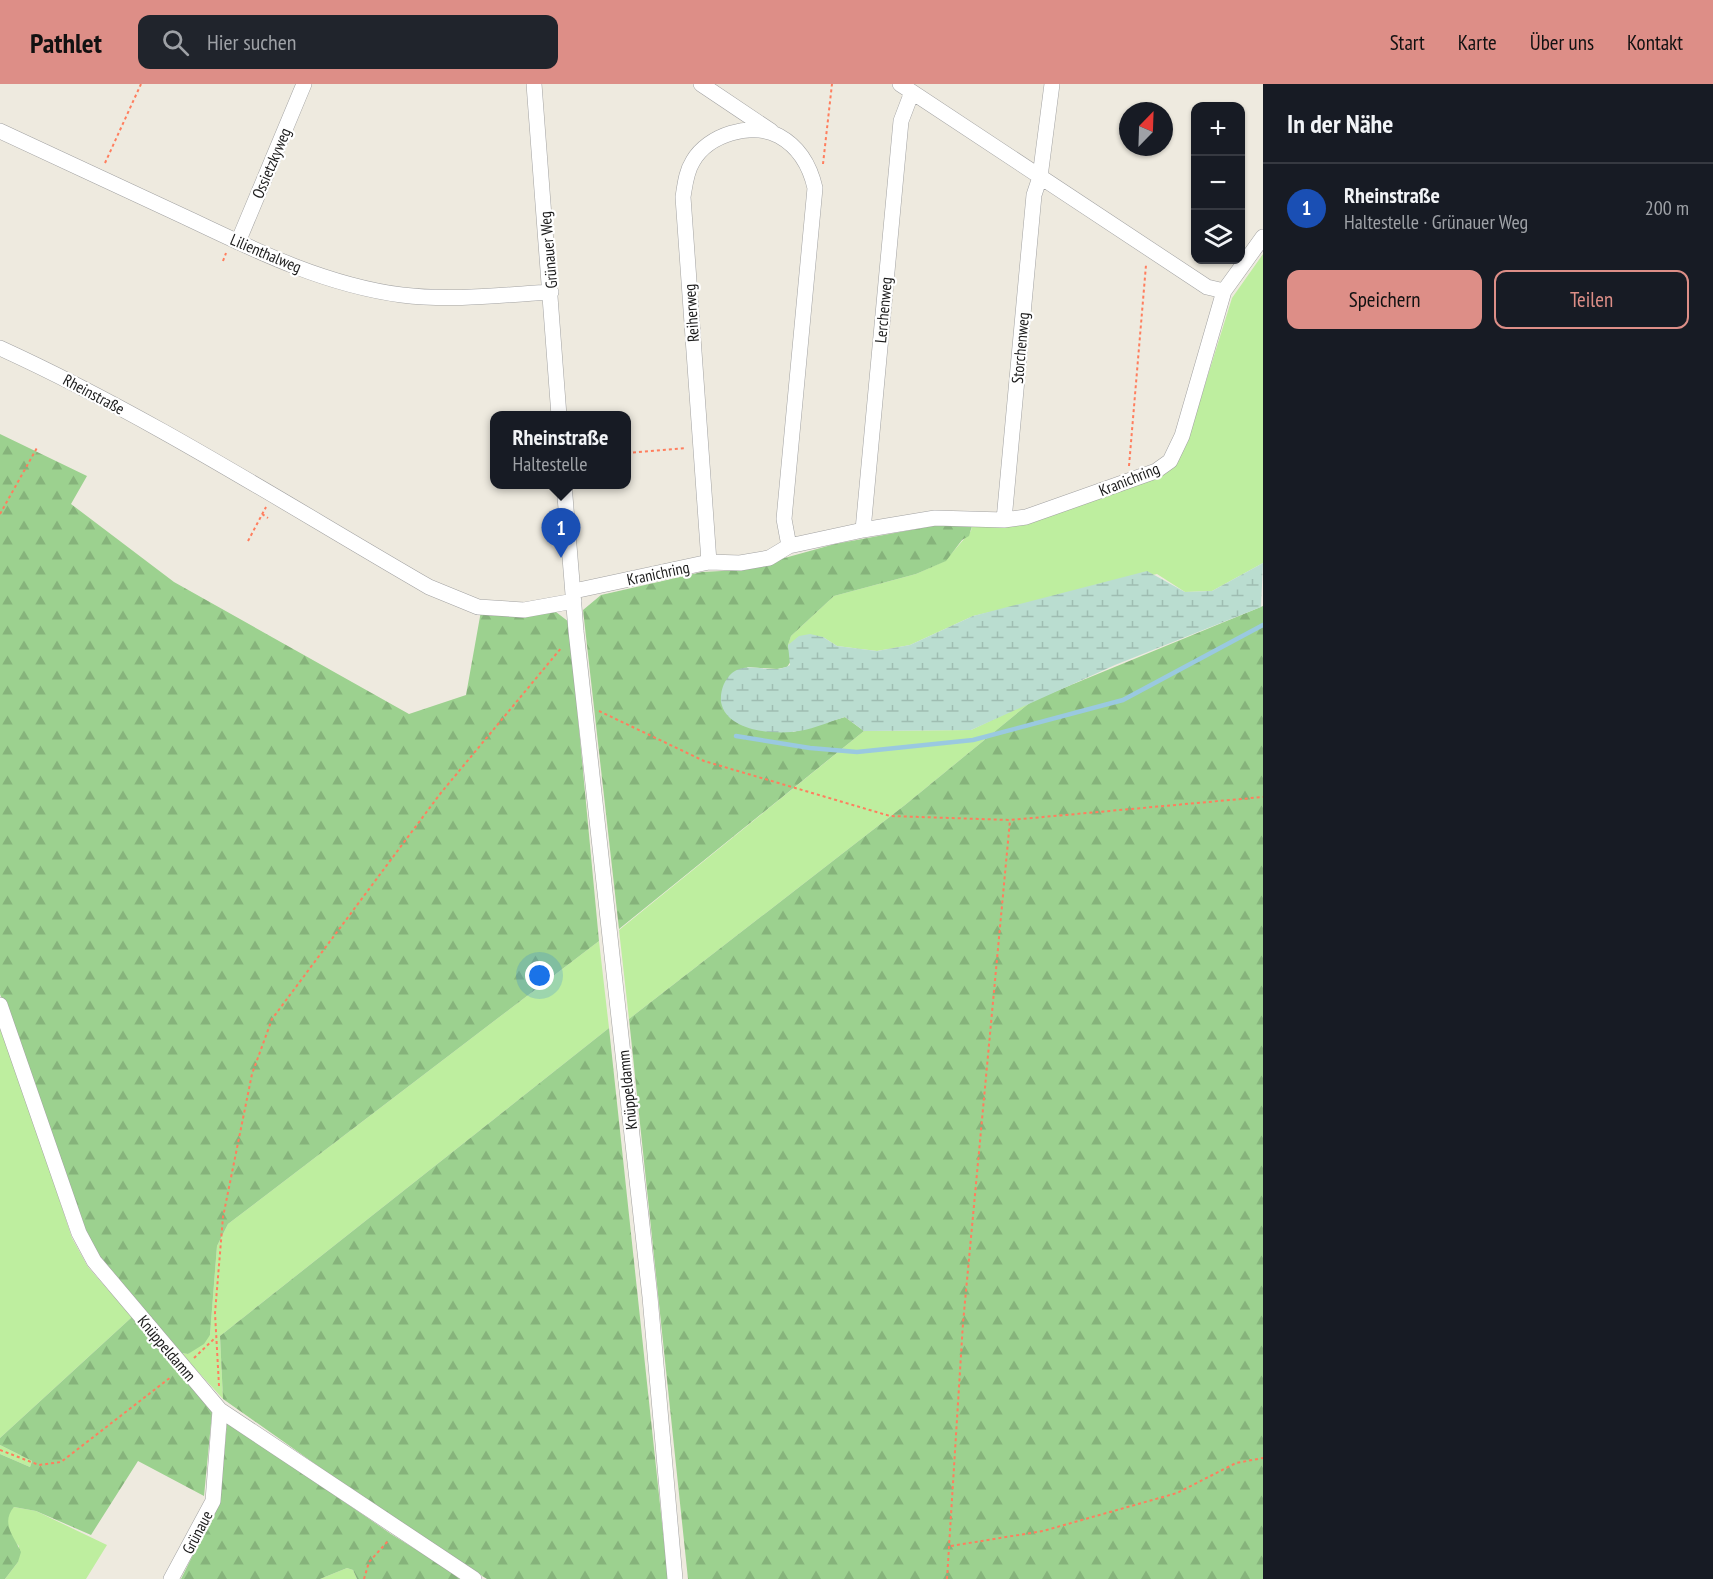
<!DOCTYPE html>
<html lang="de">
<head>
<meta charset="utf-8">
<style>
  :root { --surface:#171b24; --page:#20242c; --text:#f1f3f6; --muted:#9ea1a6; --line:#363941; --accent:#dd8e87 }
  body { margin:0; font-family:"PT Sans Narrow",sans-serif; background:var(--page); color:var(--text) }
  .controls { position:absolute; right:18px; top:18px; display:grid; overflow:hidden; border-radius:12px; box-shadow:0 2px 4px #0004 }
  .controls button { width:54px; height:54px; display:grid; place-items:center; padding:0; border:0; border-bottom:2px solid var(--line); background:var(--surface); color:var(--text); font:30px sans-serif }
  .compass { position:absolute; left:1119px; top:18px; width:54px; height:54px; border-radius:50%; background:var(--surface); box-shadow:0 2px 4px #0004; rotate:23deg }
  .you { position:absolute; left:540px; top:892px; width:21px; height:21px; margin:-15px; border:4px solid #fff; border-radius:50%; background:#1a73e8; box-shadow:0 0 0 9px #1a73e833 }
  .badge { display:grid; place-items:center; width:39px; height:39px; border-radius:50%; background:var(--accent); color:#fff; font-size:20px; font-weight:700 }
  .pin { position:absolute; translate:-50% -50px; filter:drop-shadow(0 2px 3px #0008) }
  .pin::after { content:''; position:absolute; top:32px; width:21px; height:18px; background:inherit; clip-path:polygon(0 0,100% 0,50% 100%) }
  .popup { position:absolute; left:490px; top:327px; width:141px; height:78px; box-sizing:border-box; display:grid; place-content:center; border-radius:12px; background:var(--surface); filter:drop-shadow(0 2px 4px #0005); font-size:20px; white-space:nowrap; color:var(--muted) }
  .popup b { font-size:22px; color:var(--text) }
  .popup::after { content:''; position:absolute; left:50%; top:100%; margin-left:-12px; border:12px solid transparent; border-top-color:var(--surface) }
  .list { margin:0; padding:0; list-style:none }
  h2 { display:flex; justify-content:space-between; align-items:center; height:78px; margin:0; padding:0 24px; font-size:26px }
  h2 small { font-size:20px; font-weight:400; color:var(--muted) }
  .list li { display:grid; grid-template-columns:39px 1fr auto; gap:18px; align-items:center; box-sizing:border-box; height:90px; padding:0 24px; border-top:2px solid var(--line) }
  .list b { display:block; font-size:22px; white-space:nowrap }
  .list p { margin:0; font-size:20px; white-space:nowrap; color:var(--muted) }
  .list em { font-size:20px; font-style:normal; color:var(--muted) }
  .actions { display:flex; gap:12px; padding:18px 24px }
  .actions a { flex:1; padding:14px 0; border:2px solid var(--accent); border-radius:12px; text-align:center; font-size:21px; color:var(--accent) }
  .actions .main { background:var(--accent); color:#111 }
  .icon { flex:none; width:33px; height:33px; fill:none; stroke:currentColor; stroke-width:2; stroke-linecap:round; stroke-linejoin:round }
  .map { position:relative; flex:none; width:1263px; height:1495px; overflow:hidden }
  header { display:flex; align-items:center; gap:36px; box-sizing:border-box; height:84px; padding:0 30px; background:var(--accent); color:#111 }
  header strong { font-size:28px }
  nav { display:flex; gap:33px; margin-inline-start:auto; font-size:21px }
  .search { width:420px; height:54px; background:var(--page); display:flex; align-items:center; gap:15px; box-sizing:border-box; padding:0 21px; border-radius:12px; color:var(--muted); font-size:22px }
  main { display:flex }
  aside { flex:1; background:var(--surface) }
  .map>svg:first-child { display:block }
</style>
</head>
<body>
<header>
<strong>Pathlet</strong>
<div class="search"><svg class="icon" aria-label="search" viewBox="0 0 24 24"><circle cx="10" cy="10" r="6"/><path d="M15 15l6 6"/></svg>Hier suchen</div>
<nav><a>Start</a><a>Karte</a><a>Über uns</a><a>Kontakt</a></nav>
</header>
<main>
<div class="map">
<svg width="1263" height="1495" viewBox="0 0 1263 1495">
  <defs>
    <pattern id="forest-firs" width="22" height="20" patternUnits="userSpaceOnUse" patternTransform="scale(1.5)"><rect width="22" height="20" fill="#9cd18f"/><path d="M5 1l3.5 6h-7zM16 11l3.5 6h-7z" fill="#86b37b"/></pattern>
    <pattern id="wetland-marsh" width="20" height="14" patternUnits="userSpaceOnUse" patternTransform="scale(1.5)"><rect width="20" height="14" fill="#baddd0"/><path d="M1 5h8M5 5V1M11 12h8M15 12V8" fill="none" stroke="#9fbdb2"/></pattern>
  </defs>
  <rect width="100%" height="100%" fill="#eeeadf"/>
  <path fill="#beee9f" d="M1263,170V479L1212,507L1185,508L1157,490L973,532L910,561L877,567L837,562L823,553L788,561L791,552L834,512L916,490L945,477L971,447L972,442L1025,441L1175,380L1189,352L1232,214Z
    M1032,617L905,721L629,935L619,846L864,647L971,646Z
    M599,857L609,944L220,1252L223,1315L181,1269L188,1270L210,1251L217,1162L228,1140Z
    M0,936L72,1154L88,1183L132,1233L0,1354Z
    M0,1361L32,1377L30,1383L0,1370Z
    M14,1423L36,1427L107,1461L86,1495H5L18,1478L19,1462C7,1452 0,1435 14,1423Z
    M347,1484L353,1486L357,1495H320Z"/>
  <path fill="url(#forest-firs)" d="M0,350L87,392L71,420L174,498L409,630L466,611L481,527L525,531L556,528L569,538L599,857L228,1140L217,1162L210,1251L204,1260L188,1270L181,1269L98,1173L89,1158L0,910Z
    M938,441L972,442L969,452L962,456L946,477L916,490L834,512L791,552L788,561L791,577L787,583L777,585L747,583L793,648L845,633L864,647L619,845L583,526L601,511L702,488L741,486L835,460Z
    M1263,522V1495H688L629,935L905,721L1032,617Z
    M609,944L668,1495H487L403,1442L223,1315L220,1252Z
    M132,1233L210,1322L212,1329L204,1412L138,1377L91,1451L36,1427L14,1423C0,1439 15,1454 21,1468L18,1478L5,1495H0V1370L30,1383L32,1377L0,1361V1354Z
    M227,1339L231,1340L391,1450L463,1495H357L353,1486L347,1484L320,1495H181L220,1417Z"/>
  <path fill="url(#wetland-marsh)" d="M1263,479L1261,523L1115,581L971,646L864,647L845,633C828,638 809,647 791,648C769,650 726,646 721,618C720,607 724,596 732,589C749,576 772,592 790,581L788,561L799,552L810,550L823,553L837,562L877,567L910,561L973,532L1147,487L1185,508L1212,507Z"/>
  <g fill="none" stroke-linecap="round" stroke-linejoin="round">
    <path stroke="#9ac9e0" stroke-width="4.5" d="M736,652L810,664L857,668L973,656L1123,616L1263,541"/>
    <g stroke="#a2a2a2" stroke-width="16">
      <path id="street" d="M534,0L559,332
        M701,0L771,47
        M900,0L1207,203L1224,207
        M0,47C62,76 123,104 185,133C254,166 325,201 402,211C451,217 502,211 551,208
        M238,158L304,0
        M0,264C149,332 287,421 429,503L478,523L524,526L574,517
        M564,400L576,547L650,1213L675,1495
        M1004,436L1034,111L1040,93L1052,0
        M863,446L901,37L912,8
        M709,478L683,113C685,101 686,88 693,77C708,51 751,37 779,52C799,63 810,82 815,104L784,435L789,462
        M574,507L709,478L740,479L769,474L789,462L863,446L935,434L1004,436L1026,433L1156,387L1170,377L1182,352L1224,207L1263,153
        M0,921L79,1149L94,1177L220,1326L474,1495
        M171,1495L213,1417L220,1326"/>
    </g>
    <path stroke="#ff7e5e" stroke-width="2" stroke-dasharray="3 3" stroke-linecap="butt" d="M105,79L141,0
      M823,80L832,0
      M223,177L226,169
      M627,369L686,364
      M1129,382L1146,181
      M0,430L38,362
      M262,430L268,434
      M248,457L266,423
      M599,627L704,677L890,732L1010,736L1263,713
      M194,1274L216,1253
      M219,1302L215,1229L223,1133L252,990L272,935L440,710L562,563
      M0,1366L39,1381L61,1378L171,1293
      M951,1462L1043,1447L1177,1409L1236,1379L1263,1374
      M364,1495L369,1478L388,1457
      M947,1495L963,1239L1010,736"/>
    <use href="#street" stroke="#fff" stroke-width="15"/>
  </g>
  <g text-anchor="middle" stroke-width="4.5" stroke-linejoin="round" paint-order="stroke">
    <g font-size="16" fill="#1b1b1b" stroke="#fff">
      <text transform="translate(271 79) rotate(-67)" y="6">Ossietzkyweg</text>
      <text transform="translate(548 166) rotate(-95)" y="6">Grünauer Weg</text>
      <text transform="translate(266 169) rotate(23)" y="6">Lilienthalweg</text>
      <text transform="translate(883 226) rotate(-85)" y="6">Lerchenweg</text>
      <text transform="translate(691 229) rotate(-94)" y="6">Reiherweg</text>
      <text transform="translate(1020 264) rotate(-85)" y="6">Storchenweg</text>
      <text transform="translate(94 310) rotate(28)" y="6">Rheinstraße</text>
      <text transform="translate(1129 395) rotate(-22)" y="6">Kranichring</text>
      <text transform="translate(658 489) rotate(-12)" y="6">Kranichring</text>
      <text transform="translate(627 1006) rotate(-96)" y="6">Knüppeldamm</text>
      <text transform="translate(167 1264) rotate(50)" y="6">Knüppeldamm</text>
      <text transform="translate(197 1448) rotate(-62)" y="6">Grünaue</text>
    </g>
  </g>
</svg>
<div class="controls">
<button>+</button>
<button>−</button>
<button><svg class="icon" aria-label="layers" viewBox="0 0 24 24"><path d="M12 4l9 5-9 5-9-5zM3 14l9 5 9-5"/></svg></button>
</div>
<svg class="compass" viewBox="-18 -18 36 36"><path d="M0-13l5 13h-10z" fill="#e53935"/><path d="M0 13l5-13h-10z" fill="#9ea1a6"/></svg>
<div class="you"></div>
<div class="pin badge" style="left:561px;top:474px;background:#1a4fb4">1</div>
<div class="popup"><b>Rheinstraße</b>Haltestelle</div>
</div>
<aside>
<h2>In der Nähe<small></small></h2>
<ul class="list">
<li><span class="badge" style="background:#1a4fb4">1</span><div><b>Rheinstraße</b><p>Haltestelle · Grünauer Weg</p></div><em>200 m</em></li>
</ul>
<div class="actions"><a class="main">Speichern</a><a>Teilen</a></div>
</aside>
</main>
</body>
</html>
